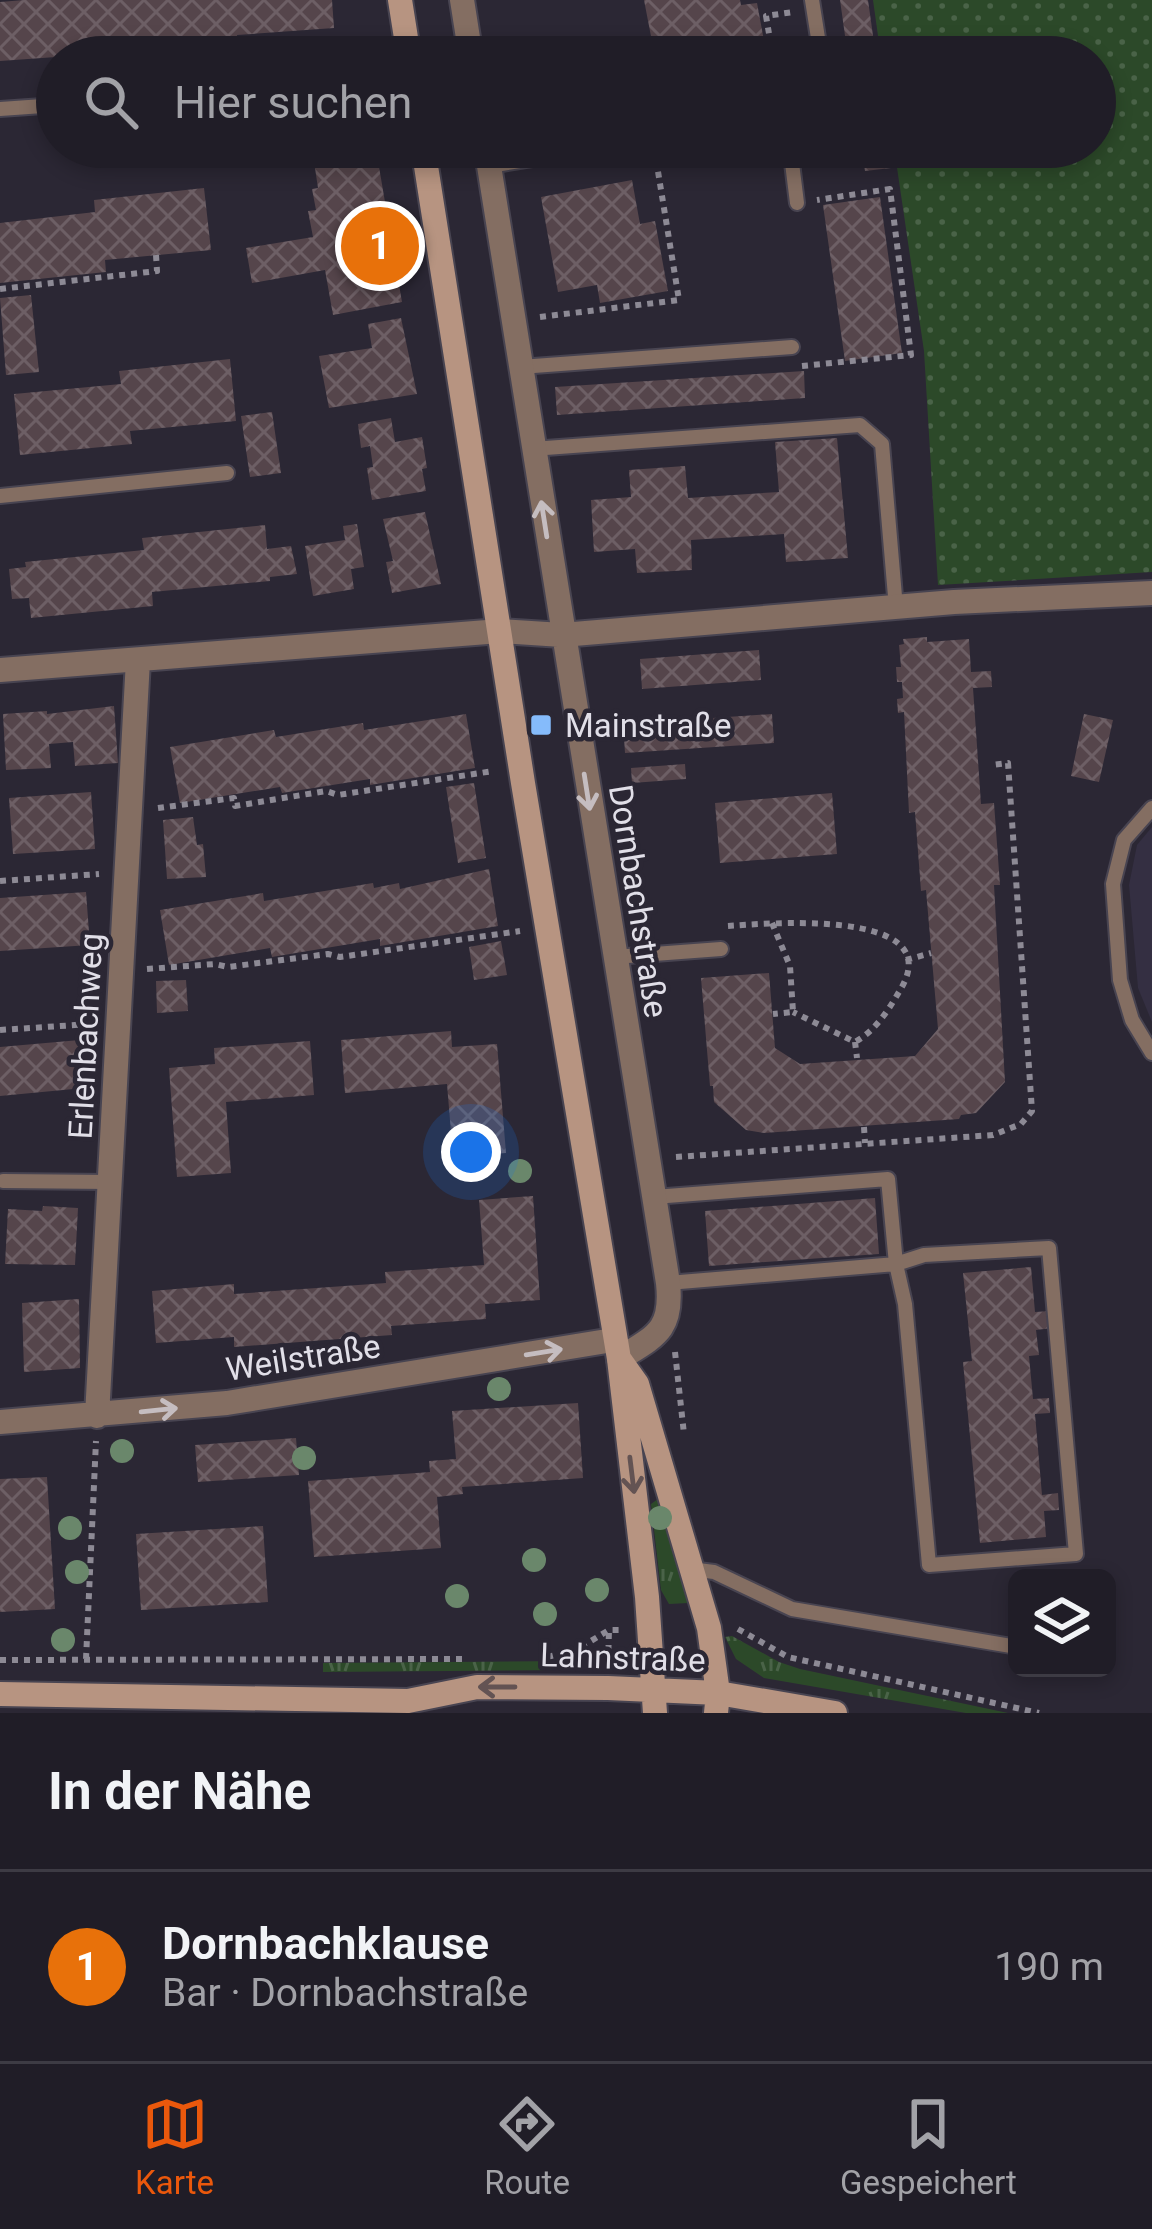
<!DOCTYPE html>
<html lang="de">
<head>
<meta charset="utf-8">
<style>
  :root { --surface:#201d27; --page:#2d2a33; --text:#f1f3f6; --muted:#a2a2a7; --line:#3d3b44; --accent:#ea580c }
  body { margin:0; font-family:Roboto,sans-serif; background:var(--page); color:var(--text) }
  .controls { position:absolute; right:36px; bottom:36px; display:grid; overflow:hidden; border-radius:18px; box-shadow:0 6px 18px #0003 }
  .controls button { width:108px; height:108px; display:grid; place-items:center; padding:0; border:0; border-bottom:3px solid var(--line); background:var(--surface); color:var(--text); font:60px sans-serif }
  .you { position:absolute; left:471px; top:1152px; width:42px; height:42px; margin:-30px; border:9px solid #fff; border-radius:50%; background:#1a73e8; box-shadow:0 0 0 18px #1a73e833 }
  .badge { display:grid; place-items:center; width:78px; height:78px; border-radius:50%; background:var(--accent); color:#fff; font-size:39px; font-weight:700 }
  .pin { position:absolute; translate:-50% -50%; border:6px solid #fff; box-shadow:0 3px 12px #0006 }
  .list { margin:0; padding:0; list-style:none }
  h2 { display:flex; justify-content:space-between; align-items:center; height:156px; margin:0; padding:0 48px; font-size:51px }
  h2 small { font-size:39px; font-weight:400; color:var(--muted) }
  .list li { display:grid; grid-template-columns:78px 1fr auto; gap:36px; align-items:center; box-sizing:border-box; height:192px; padding:0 48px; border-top:3px solid var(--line) }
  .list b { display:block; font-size:45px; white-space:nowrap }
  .list p { margin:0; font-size:39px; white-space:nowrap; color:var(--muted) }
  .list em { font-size:39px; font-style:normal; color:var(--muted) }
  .icon { flex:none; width:66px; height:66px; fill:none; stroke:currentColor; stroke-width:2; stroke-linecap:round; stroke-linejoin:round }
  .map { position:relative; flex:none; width:1152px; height:1713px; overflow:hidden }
  .search { position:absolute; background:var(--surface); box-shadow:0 6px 18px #0003; left:36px; right:36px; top:36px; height:132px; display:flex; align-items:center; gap:30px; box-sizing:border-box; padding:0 42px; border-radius:66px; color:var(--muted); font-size:45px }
  .sheet { height:348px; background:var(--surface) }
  nav { display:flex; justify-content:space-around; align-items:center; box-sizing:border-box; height:168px; border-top:3px solid var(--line); background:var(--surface); font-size:33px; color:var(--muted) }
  nav a { display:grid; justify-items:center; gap:6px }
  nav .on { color:var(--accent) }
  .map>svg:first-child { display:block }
</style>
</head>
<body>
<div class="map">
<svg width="1152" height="1713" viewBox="0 0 1152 1713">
  <defs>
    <pattern id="grass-tufts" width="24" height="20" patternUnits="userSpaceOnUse" patternTransform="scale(3)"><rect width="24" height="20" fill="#2c4929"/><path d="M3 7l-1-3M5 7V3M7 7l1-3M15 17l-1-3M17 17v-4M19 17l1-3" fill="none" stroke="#4a6348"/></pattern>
    <pattern id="garden-dots" width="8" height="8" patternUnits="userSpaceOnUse" patternTransform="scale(3)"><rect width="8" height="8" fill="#2c4929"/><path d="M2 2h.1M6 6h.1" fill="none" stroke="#4a6348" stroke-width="1.8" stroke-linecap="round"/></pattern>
    <pattern id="building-cross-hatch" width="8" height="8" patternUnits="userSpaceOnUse" patternTransform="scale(3)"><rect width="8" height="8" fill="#55454b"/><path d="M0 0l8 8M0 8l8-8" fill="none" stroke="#6d5f65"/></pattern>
  </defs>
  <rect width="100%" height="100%" fill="#2b2734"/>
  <path fill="#342f42" d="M1152,827V1022L1138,988L1129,885L1137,845Z"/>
  <path fill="url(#grass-tufts)" d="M658,1499L663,1504L688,1603L669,1604L661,1590L651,1504Z
    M732,1636L779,1662L800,1669L1008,1713H966L764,1678L736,1659L725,1637Z
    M571,1661L573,1667L563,1670L323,1672V1663Z"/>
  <path fill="url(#garden-dots)" d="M873,0H1152V572L938,585L924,351L894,147H1095V57H881Z"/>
  <path fill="url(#building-cross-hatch)" d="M24,0H332L334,28L237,35L238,44L0,61V2Z
    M644,0H740L741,5L757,3L767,57H655Z
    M840,0H868L876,57H848Z
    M302,147H366L368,156L377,155L402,302L333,315L325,270L252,283L246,248L313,237L308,211L316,210L312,189L318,188L313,155L304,156Z
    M861,147H889L891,168L865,171Z
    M632,180L640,224L655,221L668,291L600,303L597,285L558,292L541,197Z
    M204,188L211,250L105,260L106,272L0,283V223L95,212L94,200Z
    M880,197L902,353L845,361L823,205Z
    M31,295L39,372L6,375L0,298Z
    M401,318L417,394L329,408L319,356L372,348L368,324Z
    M230,359L236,421L130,431L132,444L20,455L14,394L121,384L119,371Z
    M804,371L805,398L557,415L555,387Z
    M272,412L281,473L250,477L241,416Z
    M391,418L395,442L422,437L427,468L422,469L426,491L372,500L367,468L373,467L370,446L361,448L358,424Z
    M837,438L848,558L786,562L784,534L691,540L692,570L637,573L635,549L594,552L591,500L631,497L629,470L685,466L688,498L779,492L775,442Z
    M425,512L441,584L392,593L386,562L393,561L383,519Z
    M357,524L364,567L351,569L354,589L313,596L305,546L345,540L343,526Z
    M265,525L267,549L291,546L297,574L270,577V581L152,592L153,606L31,618L29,598L12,599L9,569L26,567L25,562L144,550L142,538Z
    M927,637V642L969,639L971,672L991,671L992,687L973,688L981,804L994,803L1000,885H994L1005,1082L976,1113L961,1115L959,1119L764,1133L746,1130L714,1102L713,1086H710L701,978L769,973L775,1048L800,1064L915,1056L938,1029L926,890L921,891L915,812L909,813L904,712L898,713L897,699L903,698L902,682H897L896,667H901L899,645L904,644L903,639Z
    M759,650L761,680L642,689L640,659Z
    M114,706L118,763L75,766L73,742L49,744L51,768L6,770L3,714L47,711V714Z
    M466,714L475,768L370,785V779L282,793L280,787L180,803L170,747L274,730L276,737L363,723L364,730Z
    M772,714L774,743L625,753L623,724Z
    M1084,714L1113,720L1099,782L1071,776Z
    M685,764L686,779L632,783L631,768Z
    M474,783L486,858L458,863L446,787Z
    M91,792L95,849L13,854L9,798Z
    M832,793L837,854L720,863L715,803Z
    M193,817L197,845L203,844L206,877L167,879L163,820Z
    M489,869L498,926L380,946V939L272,957L270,948L169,965L160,910L263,893L264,901L373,883L374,888L399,883L400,889Z
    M86,892L90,945L0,951V898Z
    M501,941L507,975L474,980L469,947Z
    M186,980L188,1011L157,1013L156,981Z
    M451,1031L452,1047L497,1044L506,1153L453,1157L447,1084L345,1093L341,1040Z
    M80,1040L81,1044L97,1043L99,1072L83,1073L84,1088L0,1096V1047Z
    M310,1041L314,1095L226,1102L231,1173L177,1177L169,1068L215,1064L214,1048Z
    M533,1196L540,1300L485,1304L486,1319L391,1326L392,1335L234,1347V1337L156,1343L152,1291L234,1284V1294L386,1283L385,1272L484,1265L479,1200Z
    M875,1198L879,1254L709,1266L705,1211Z
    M43,1206L78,1208L75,1265L5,1264L8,1209L42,1211Z
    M1031,1267L1035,1312L1050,1311L1052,1328L1036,1330L1039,1355L1029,1356L1033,1399L1049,1398L1050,1413L1035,1414L1042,1495L1058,1493L1059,1510L1044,1511L1046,1537L980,1543L963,1362L972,1361L963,1273Z
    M79,1299L80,1368L24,1372L22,1303Z
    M578,1403L583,1478L462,1487L463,1494L437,1497L441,1548L314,1557L308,1481L430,1472L429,1461L456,1459L452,1411Z
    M296,1438L299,1475L198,1482L195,1445Z
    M47,1477L55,1609L0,1612V1479Z
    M263,1526L268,1602L141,1610L136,1534Z"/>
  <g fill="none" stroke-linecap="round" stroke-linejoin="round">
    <g stroke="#484451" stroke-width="18">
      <path id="lane" d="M812,0L821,57
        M0,109L57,105
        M790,147L797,203
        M489,166L607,147
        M520,367L792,347
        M532,449L860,425L882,444L896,608
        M0,496L227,473
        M1152,808L1124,840L1113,884L1120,980L1132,1020L1152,1053
        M614,957L721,949
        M3,1181L110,1182
        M654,1197L888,1179L896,1264L924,1255L1049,1248L1076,1554L929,1565L905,1304L896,1264L668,1283
        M690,1569L714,1572L792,1609L1017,1647"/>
    </g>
    <g stroke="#484451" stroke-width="28">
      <path id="street" d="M462,0L471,57
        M486,147L668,1283C673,1330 656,1336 619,1359
        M0,670L500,631L562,635L954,602L1152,593
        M97,1416L138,660
        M0,1422L227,1403L613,1340"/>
    </g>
    <g stroke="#484451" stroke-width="28">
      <path id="secondary" d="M400,0L409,57
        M423,147L523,783L619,1359L647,1597L655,1713
        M620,1360L637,1384L709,1628L718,1693L716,1713
        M0,1694L408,1701L477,1687L608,1688L718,1693L835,1713"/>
    </g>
    <path stroke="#8d8a95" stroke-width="6" stroke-dasharray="6 6" stroke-linecap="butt" d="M773,57L766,16L793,12
      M0,289L157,271L156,255
      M540,317L679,300L654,147
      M802,366L911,355L890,189L817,200
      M158,808L234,798L235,806L326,791L338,795L493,771
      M0,881L99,874
      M772,923L790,966L793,1012L773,1014
      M728,926C761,924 943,907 903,985C891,1006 877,1030 855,1042L793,1012
      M906,960L931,953
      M147,969L215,964L228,967L328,954L340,957L520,931
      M0,1030L91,1024
      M855,1042L857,1058
      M864,1127L865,1143
      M676,1157L993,1135L1021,1124L1032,1111L1008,763L992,765
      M675,1352L684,1434
      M738,1629L788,1657L1039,1713
      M547,1657L576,1650L609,1630H623
      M86,1659L96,1441
      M0,1660L462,1659
      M608,1663L609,1630"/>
    <use href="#lane" stroke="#846e62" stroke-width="14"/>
    <use href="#street" stroke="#846e62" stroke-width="24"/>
    <use href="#secondary" stroke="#b79481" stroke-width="24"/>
  </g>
  <g fill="#6a876b">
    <circle cx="520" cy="1171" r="12"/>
    <circle cx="499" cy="1389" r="12"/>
    <circle cx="122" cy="1451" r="12"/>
    <circle cx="304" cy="1458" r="12"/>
    <circle cx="660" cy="1518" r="12"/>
    <circle cx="70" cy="1528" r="12"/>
    <circle cx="534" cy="1560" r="12"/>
    <circle cx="77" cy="1572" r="12"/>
    <circle cx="597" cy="1590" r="12"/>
    <circle cx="457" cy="1596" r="12"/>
    <circle cx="545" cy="1614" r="12"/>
    <circle cx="63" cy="1640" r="12"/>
  </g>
  <defs><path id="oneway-shaft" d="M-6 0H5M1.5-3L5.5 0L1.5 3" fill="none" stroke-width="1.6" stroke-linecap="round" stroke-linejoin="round" transform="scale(3)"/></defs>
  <g stroke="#c5bdc0">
    <use href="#oneway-shaft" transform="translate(544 519) rotate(-99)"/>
    <use href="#oneway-shaft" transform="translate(587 792) rotate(81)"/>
    <use href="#oneway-shaft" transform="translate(544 1352) rotate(-9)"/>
    <use href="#oneway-shaft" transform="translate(159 1410) rotate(-6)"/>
  </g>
  <g stroke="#635353">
    <use href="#oneway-shaft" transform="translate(632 1475) rotate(83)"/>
    <use href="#oneway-shaft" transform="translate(497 1687) rotate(-180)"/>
  </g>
  <rect fill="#85bbfb" stroke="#2b2734" stroke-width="4.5" x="529" y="713" width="24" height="24" rx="6"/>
  <g text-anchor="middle" stroke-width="9" stroke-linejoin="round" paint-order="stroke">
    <g font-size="33" fill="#e1dfe8" stroke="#2b2734" text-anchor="start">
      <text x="565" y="737">Mainstraße</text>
    </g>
    <g font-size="33" fill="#e1dfe8" stroke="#2b2734">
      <text transform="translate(639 901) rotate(81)" y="12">Dornbachstraße</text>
      <text transform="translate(85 1036) rotate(-87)" y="12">Erlenbachweg</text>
      <text transform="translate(303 1357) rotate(-9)" y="12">Weilstraße</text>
      <text transform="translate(623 1657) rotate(2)" y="12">Lahnstraße</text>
    </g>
  </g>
</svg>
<div class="controls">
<button><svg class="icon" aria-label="layers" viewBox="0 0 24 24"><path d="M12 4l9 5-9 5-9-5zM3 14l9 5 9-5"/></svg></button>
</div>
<div class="you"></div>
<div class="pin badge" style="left:380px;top:246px;background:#e8710a">1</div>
<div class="search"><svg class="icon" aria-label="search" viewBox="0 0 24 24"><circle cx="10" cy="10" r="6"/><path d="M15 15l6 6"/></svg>Hier suchen</div>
</div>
<section class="sheet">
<h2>In der Nähe<small></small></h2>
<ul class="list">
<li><span class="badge" style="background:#e8710a">1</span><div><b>Dornbachklause</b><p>Bar · Dornbachstraße</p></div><em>190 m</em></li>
</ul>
</section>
<nav>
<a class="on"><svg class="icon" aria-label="map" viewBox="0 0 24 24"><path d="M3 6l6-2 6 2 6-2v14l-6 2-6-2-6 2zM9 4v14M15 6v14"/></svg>Karte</a>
<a><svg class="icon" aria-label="directions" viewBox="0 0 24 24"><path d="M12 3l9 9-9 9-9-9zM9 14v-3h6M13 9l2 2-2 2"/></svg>Route</a>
<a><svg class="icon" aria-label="saved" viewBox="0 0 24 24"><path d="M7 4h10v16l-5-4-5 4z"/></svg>Gespeichert</a>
</nav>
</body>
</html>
